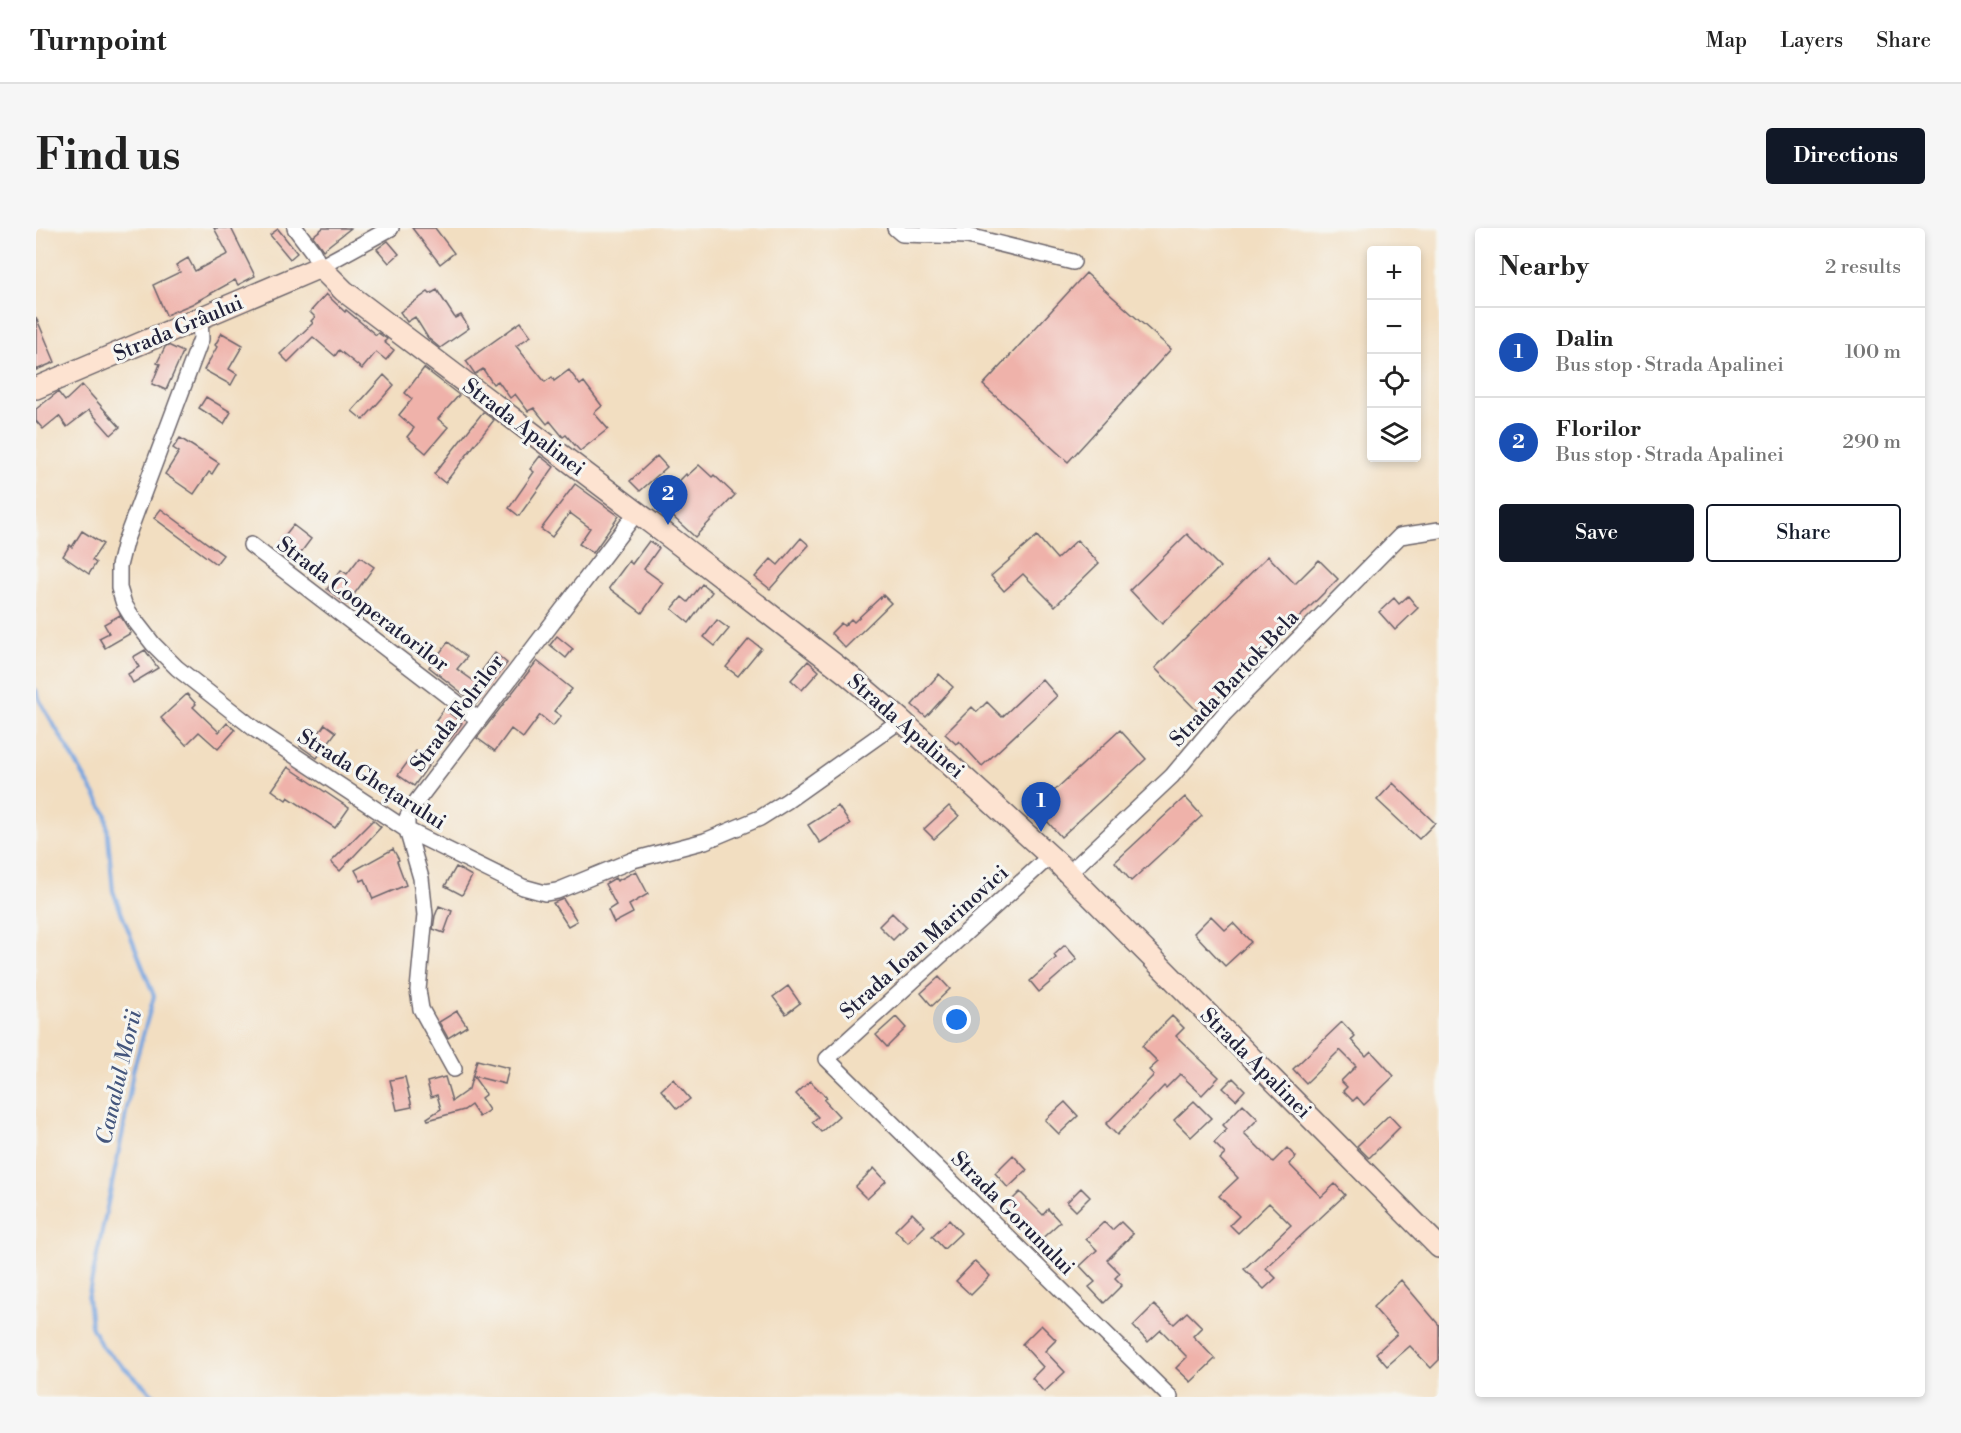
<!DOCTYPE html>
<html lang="en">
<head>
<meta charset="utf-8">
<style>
  :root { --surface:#fff; --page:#f6f6f6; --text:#222; --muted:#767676; --line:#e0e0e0; --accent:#111827 }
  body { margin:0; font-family:"Libre Bodoni",serif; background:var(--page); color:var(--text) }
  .controls { position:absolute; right:18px; top:18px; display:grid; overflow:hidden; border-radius:6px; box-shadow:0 3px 9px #0003 }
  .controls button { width:54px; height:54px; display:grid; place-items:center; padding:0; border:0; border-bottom:2px solid var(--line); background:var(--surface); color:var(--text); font:30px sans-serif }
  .you { position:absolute; left:921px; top:792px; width:21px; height:21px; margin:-15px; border:4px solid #fff; border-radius:50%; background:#1a73e8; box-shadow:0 0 0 9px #1a73e833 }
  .badge { display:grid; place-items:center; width:39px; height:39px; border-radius:50%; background:var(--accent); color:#fff; font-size:20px; font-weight:700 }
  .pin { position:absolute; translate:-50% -50px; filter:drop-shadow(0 2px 3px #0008) }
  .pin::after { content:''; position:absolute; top:32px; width:21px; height:18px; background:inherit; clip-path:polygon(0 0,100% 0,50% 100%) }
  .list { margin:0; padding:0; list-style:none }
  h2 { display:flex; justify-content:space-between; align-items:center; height:78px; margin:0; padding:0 24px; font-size:26px }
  h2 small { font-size:20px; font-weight:400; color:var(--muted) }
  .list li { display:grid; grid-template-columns:39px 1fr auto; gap:18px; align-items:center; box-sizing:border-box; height:90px; padding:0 24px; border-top:2px solid var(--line) }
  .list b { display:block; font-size:22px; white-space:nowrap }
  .list p { margin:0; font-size:20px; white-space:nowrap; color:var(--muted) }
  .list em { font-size:20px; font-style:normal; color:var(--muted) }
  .actions { display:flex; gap:12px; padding:18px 24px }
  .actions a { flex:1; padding:14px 0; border:2px solid var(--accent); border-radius:6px; text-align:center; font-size:21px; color:var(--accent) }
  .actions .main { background:var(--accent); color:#fff }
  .icon { flex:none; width:33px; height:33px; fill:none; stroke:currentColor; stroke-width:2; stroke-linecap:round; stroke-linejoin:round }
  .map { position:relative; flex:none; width:1403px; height:1169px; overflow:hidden; border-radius:6px }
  header { display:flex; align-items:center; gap:36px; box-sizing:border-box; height:84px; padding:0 30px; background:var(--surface); border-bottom:2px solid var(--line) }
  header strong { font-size:28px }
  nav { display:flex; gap:33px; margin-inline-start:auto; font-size:21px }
  .intro { display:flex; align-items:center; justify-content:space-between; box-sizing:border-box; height:144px; padding:0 36px }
  h1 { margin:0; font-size:42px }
  .button { padding:15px 27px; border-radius:6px; background:var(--accent); color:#fff; font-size:21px; font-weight:700 }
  main { display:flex; gap:36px; padding:0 36px }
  aside { flex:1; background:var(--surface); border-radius:6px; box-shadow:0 3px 9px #0003 }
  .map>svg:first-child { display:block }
</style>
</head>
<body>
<header>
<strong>Turnpoint</strong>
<nav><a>Map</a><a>Layers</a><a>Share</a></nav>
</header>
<div class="intro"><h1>Find us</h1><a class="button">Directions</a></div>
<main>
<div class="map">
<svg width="1403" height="1169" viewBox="0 0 1403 1169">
  <rect width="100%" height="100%" fill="#f6f6f2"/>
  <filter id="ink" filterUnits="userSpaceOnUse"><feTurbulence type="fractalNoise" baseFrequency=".0167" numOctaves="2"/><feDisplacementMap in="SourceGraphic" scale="12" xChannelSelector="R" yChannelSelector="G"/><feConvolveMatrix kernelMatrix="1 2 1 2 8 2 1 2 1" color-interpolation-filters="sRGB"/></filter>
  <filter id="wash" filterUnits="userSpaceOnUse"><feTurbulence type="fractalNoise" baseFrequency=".008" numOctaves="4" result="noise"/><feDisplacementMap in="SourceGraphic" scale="24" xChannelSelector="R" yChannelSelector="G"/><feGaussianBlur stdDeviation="1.35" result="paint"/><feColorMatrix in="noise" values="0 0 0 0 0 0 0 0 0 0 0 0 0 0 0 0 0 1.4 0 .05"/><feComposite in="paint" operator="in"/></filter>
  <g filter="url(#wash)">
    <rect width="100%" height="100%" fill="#f2dec1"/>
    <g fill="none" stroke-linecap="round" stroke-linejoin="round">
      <path stroke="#76a4df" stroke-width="4" d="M0,462L4,473L70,586L77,663L118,768L97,843L87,903L52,1070L55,1098L66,1119L120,1169"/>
    </g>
    <g id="blocks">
      <path fill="#efb2aa" d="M178,0H195L219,48L202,57L199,52L156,76L130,87L117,57L144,44L140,37L152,30L159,43L192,26Z
        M287,0H315L287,22L277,8Z
        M376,0H399L418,25L404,36Z
        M242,1L261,25L254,31L234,7Z
        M352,13L363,26L353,35L341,21Z
        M1050,45L1135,121L1032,234L947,157Z
        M401,62L419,90L425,87L433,100L404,120L392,110L379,89L371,94L364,84L392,64L394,66Z
        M290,66L309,84L310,82L340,107L342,105L351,111L348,114L358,122L350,132L340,124L326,141L303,122L299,128L277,109L252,134L244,126L277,95L275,93L279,89L274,84Z
        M0,89L19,134L0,142Z
        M485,94L495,108L480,118L509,154L516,149L518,153L533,142L544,157L548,154L566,178L558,185L572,201L544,223L530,207L527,209L514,193L511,196L498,180L492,183L479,166L474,170L462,153L457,156L447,141L439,146L430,133Z
        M186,105L207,117L193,141L201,146L195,157L168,142L181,119L179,117Z
        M132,117L147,124L130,162L116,156L124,136L121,135L129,119Z
        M388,140L423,167L402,191L412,199L390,225L371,209L378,200L363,187L376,171L369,165Z
        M348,147L358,157L327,192L316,183Z
        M46,157L84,199L75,207L53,182L31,199L23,188L7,201L0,193V181L22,164L29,173Z
        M170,169L195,184L188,196L163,180Z
        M447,184L458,192L409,255L398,246Z
        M144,210L183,235L176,246L173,244L158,266L129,246L143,224L137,220Z
        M504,228L518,239L483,288L473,280L498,244L494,241Z
        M621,228L631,239L604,263L594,253Z
        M663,237L676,249L678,247L699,267L659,309L622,275L650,246L651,248Z
        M539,256L583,288L557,325L543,316L554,300L534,285L516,309L505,301Z
        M125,281L187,327L180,336L118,290Z
        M257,297L275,311L260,331L241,317Z
        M46,303L67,316L56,332L60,335L53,346L27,328L34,317L36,319Z
        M1151,306L1184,339L1126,396L1094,362Z
        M1001,308L1021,331L1041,312L1063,335L1019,378L987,346L968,363L955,348Z
        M765,310L773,317L734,361L719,349L735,331L742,337Z
        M613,313L623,320L608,341L627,355L606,385L573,360L593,333L596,336Z
        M1232,328L1259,356L1283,332L1302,351L1165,487L1119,440Z
        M324,329L338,339L311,376L291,361L305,342L311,346Z
        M666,356L676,364L653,395L636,381L646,369L652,374Z
        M847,367L855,375L809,420L795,405L805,395L808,398L815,391L818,394Z
        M1372,368L1382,380L1359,402L1343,384L1358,370L1363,376Z
        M84,387L95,405L69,420L63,410L73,405L68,396Z
        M681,392L693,401L679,418L668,409Z
        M521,408L537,421L530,430L514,417Z
        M713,411L725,420L702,448L690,439Z
        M412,414L431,429L421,441L438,453L459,425L471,435L440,476L393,439Z
        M109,422L122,440L97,455L92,446L103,439L97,429Z
        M501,433L536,461L518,483L525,488L517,498L504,487L487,510L475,501L459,523L441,510Z
        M772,433L783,443L766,462L755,452Z
        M903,446L917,459L890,489L876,477Z
        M1006,451L1021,468L946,538L923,513L920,516L909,506L936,479L941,484L951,474L966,489Z
        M151,466L160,476L157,479L183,504L191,495L199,502L182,521L163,504L150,517L125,490Z
        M408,481L426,495L413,513L402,504L406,499L399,493Z
        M289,496L300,504L281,530L264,518L272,507L278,512Z
        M1084,502L1110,531L1025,609L1011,593L1005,599L993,586Z
        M380,523L395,534L378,558L362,547Z
        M252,539L313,580L299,600L252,569L250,572L236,562Z
        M1357,555L1399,595L1383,611L1341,572Z
        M1149,569L1166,588L1095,653L1079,634Z
        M802,578L814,596L784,615L772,597Z
        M913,578L923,588L898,611L888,601Z
        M337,592L345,599L304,643L295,634Z
        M357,621L363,632L361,633L370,657L337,671L329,651L325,653L319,642Z
        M420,639L436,648L426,667L409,658Z
        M600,643L612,666L593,677L597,685L578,695L572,682L580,677L569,656L579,650L581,653Z
        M527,671L541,693L532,698L517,675Z
        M403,678L416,683L408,705L397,701L399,688Z
        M856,685L870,699L857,712L843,698Z
        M1175,688L1189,702L1197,695L1215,714L1189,738L1158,705Z
        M1029,717L1041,731L1003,764L994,753L1020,730L1018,727Z
        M903,749L914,761L896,778L885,765Z
        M752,758L764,775L750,786L737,769Z
        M421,783L431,798L412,810L403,794Z
        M1136,788L1148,800L1140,808L1183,849L1166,867L1144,846L1130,860L1128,858L1081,907L1070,896L1118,847L1113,842L1122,834L1106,818Z
        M860,789L870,800L851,819L840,807Z
        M1306,794L1319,808L1315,812L1330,828L1335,823L1358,848L1328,877L1321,869L1317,873L1307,863L1311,859L1305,853L1320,838L1304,822L1270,855L1257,841Z
        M441,832L473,840L469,856L437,848L450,866L445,870L453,882L443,889L435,877L428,882L392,892L391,890L405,881L401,867L395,869L391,854L409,849L416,873L433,861Z
        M369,849L376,879L361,882L354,852Z
        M1197,850L1209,862L1200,872L1187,860Z
        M637,851L654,871L641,881L625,862Z
        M774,853L791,870L788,872L803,888L785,904L776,894L782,889L760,866Z
        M1158,873L1175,890L1155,909L1138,892Z
        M1029,874L1042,888L1023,906L1009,892Z
        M1207,876L1222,891L1208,905L1237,934L1251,920L1260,929L1253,936L1285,969L1299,956L1309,967L1230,1040L1240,1050L1228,1061L1208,1041L1255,997L1233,975L1202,1005L1194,997L1203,988L1183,968L1202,950L1184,931L1189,926L1178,915L1191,901L1187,897Z
        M1353,887L1364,899L1333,930L1321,918Z
        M977,927L991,942L972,960L959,945Z
        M838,940L850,953L831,971L819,959Z
        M1045,960L1054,969L1040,983L1031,974Z
        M984,964L1007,987L1012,981L1024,994L1001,1015L966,982Z
        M876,985L889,998L872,1015L859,1002Z
        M913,992L925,1005L908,1021L896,1008Z
        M1068,994L1076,1002L1085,994L1097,1006L1071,1032L1084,1045L1079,1050L1086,1057L1068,1075L1053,1059L1059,1054L1044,1038L1061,1022L1050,1011Z
        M939,1033L954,1048L935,1067L920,1053Z
        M1365,1052L1403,1097V1132L1395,1140L1374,1118L1351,1138L1340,1125L1361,1106L1337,1079Z
        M1118,1077L1138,1096L1151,1084L1166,1099L1157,1108L1179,1131L1155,1154L1140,1140L1151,1129L1125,1102L1112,1114L1097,1098Z
        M1005,1097L1020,1112L1009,1123L1029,1144L1008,1164L996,1150L1007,1139L986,1116Z"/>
    </g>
  </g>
  <g filter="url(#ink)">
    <use href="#blocks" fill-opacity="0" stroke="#6b646a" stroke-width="1.5"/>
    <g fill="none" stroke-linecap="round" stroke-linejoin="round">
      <g stroke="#6b646a" stroke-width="18">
        <path id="street" d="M259,0L277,24L284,39L355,0
          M859,0L866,6L932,8L1037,34
          M164,90L165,111L89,314L83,338V360L88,376L96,389L117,416L141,440L220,502L371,602L487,659L509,665L521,663L597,632L669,613L724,590L751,573L865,492
          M215,317L442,491
          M1014,628L791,831L1134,1169
          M1032,646L1136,548L1188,486L1364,308L1403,302
          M418,841L385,781L382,762L389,687L385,650L371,602V590L377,578L601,284"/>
      </g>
      <g stroke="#6b646a" stroke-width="24">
        <path id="secondary" d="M0,160L284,39L308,63L627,304L811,446L865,492L1024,637L1403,1019"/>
      </g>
      <use href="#street" stroke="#fff" stroke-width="15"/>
      <use href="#secondary" stroke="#fde3d1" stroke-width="21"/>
    </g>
  </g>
  <g text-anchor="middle" stroke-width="6" stroke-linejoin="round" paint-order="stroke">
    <g font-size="21" fill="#22223b" stroke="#f6f6f2">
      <text transform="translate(142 100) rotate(-23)" y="7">Strada Grâului</text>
      <text transform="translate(488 199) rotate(37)" y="7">Strada Apalinei</text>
      <text transform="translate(327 376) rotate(37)" y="7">Strada Cooperatorilor</text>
      <text transform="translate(1198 450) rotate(-47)" y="7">Strada Bartok Bela</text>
      <text transform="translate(421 485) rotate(-53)" y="7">Strada Folrilor</text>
      <text transform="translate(870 498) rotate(41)" y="7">Strada Apalinei</text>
      <text transform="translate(336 551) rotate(32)" y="7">Strada Ghețarului</text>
      <text transform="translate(888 714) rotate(-42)" y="7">Strada Ioan Marinovici</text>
      <text transform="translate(1220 835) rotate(45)" y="7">Strada Apalinei</text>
      <text transform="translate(977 985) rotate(45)" y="7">Strada Gorunului</text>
    </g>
    <g font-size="22" font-style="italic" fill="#44567d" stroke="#f6f6f2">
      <text transform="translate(82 849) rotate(-77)" y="8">Canalul Morii</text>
    </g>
  </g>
</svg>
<div class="controls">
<button>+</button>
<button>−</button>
<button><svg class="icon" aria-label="locate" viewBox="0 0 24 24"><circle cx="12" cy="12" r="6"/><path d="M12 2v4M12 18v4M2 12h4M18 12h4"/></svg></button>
<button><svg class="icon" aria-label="layers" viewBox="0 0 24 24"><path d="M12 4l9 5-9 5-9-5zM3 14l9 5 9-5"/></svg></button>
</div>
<div class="you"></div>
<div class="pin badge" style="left:1005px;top:604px;background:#1a4fb4">1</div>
<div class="pin badge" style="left:632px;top:297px;background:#1a4fb4">2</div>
</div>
<aside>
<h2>Nearby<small>2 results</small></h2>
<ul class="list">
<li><span class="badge" style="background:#1a4fb4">1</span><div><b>Dalin</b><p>Bus stop · Strada Apalinei</p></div><em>100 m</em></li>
<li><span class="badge" style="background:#1a4fb4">2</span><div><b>Florilor</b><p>Bus stop · Strada Apalinei</p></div><em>290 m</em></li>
</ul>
<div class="actions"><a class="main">Save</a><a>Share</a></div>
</aside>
</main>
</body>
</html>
